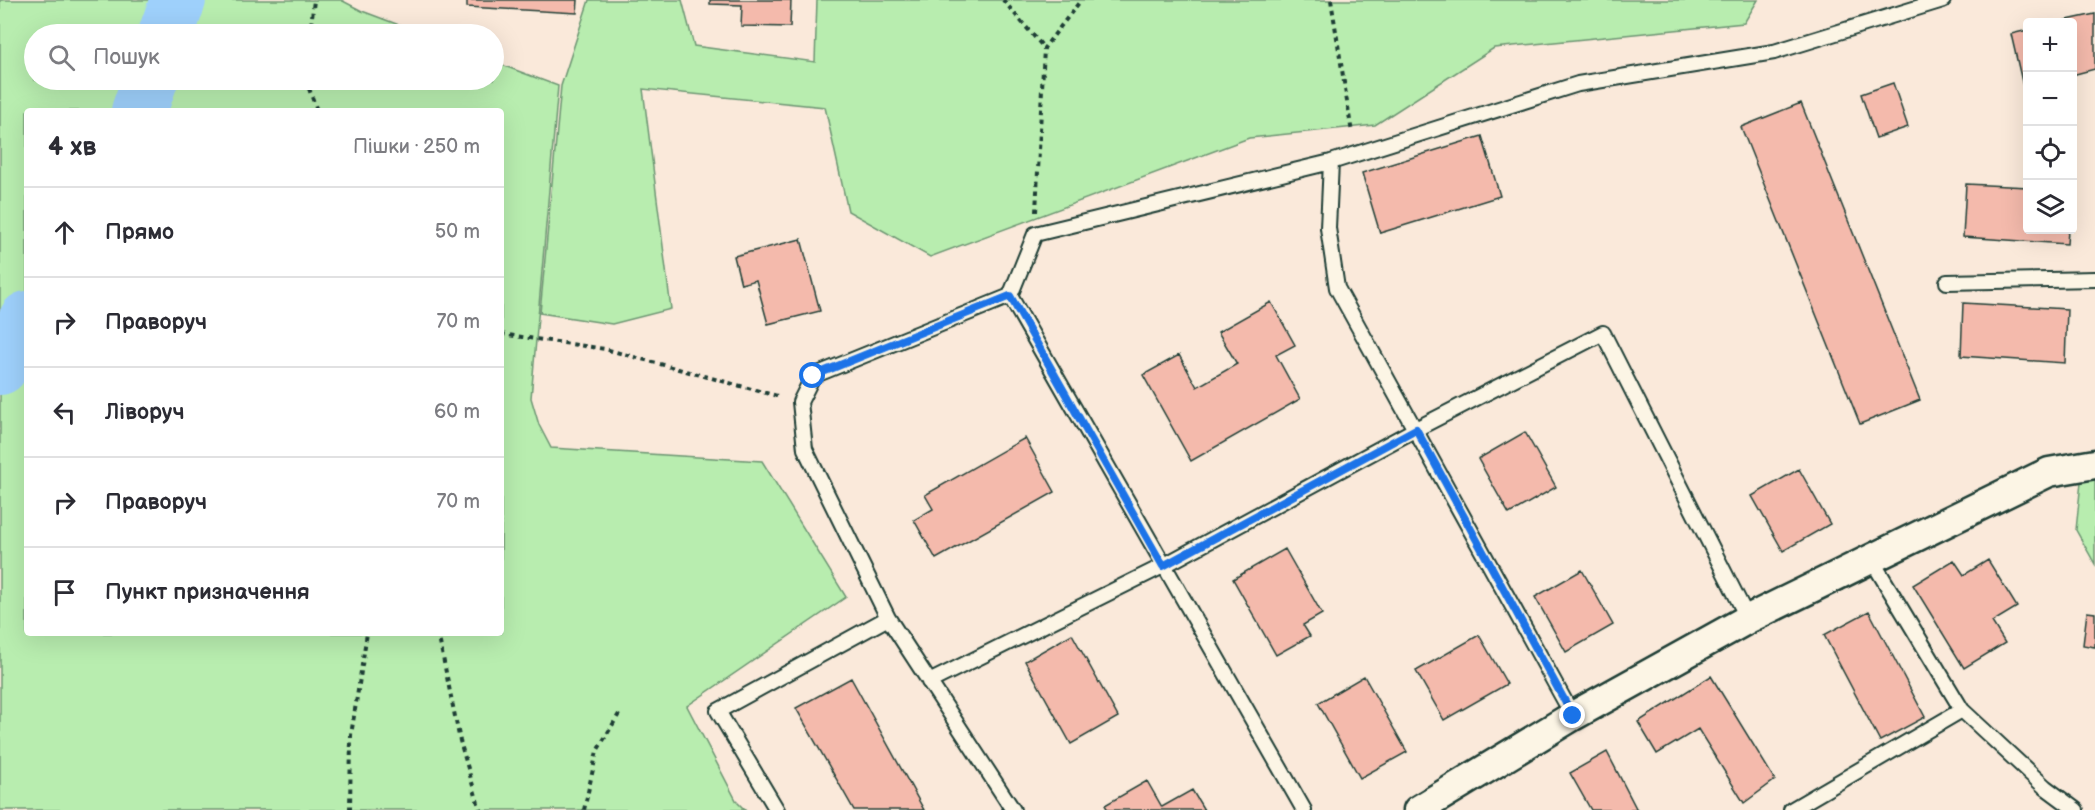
<!DOCTYPE html>
<html lang="uk">
<head>
<meta charset="utf-8">
<style>
  :root { --surface:#fff; --page:#f7f7f7; --text:#2b2b33; --muted:#7c7c81; --line:#e1e1e2 }
  body { margin:0; font-family:"Balsamiq Sans",sans-serif; background:var(--page); color:var(--text) }
  .controls { position:absolute; right:18px; top:18px; display:grid; overflow:hidden; border-radius:6px; box-shadow:0 6px 24px #0002 }
  .controls button { width:54px; height:54px; display:grid; place-items:center; padding:0; border:0; border-bottom:2px solid var(--line); background:var(--surface); color:var(--text); font:30px sans-serif }
  .stop { position:absolute; width:18px; height:18px; margin:-14px; border:4px solid #1a73e8; border-radius:50%; background:#fff }
  .stop.end { background:#1a73e8; border-color:#fff; box-shadow:0 2px 6px #0008 }
  .list { margin:0; padding:0; list-style:none }
  h2 { display:flex; justify-content:space-between; align-items:center; height:78px; margin:0; padding:0 24px; font-size:26px }
  h2 small { font-size:20px; font-weight:400; color:var(--muted) }
  .list li { display:grid; grid-template-columns:39px 1fr auto; gap:18px; align-items:center; box-sizing:border-box; height:90px; padding:0 24px; border-top:2px solid var(--line) }
  .list b { display:block; font-size:22px; white-space:nowrap }
  .list em { font-size:20px; font-style:normal; color:var(--muted) }
  .icon { flex:none; width:33px; height:33px; fill:none; stroke:currentColor; stroke-width:2; stroke-linecap:round; stroke-linejoin:round }
  .map { position:relative; flex:none; width:2095px; height:810px; overflow:hidden }
  .search { position:absolute; background:var(--surface); box-shadow:0 6px 24px #0002; left:24px; top:24px; width:480px; height:66px; display:flex; align-items:center; gap:15px; box-sizing:border-box; padding:0 21px; border-radius:33px; color:var(--muted); font-size:22px }
  .panel { position:absolute; background:var(--surface); box-shadow:0 6px 24px #0002; left:24px; top:108px; width:480px; height:528px; border-radius:6px }
  .map>svg:first-child { display:block }
</style>
</head>
<body>
<div class="map">
<svg width="2095" height="810" viewBox="0 0 2095 810">
  <rect width="100%" height="100%" fill="#fae9da"/>
  <filter id="ink" filterUnits="userSpaceOnUse"><feTurbulence type="fractalNoise" baseFrequency=".0167" numOctaves="2"/><feDisplacementMap in="SourceGraphic" scale="12" xChannelSelector="R" yChannelSelector="G"/><feConvolveMatrix kernelMatrix="1 2 1 2 8 2 1 2 1" color-interpolation-filters="sRGB"/></filter>
  <g filter="url(#ink)">
    <path fill="#b8edaf" stroke="#6c9572" stroke-width="1.5" fill-rule="evenodd" d="M0,0H341L362,11L423,34H34V80H494V62L558,86L531,398L539,425L551,448L762,461L846,597L687,706L737,802L745,810H0ZM27,111H501V633H27Z
      M589,0H682L694,46L815,62L817,0H1758L1744,23L1494,48L1375,125L1249,138L930,257L848,211L825,107L643,89L671,309L612,324L540,313L561,86Z
      M2095,479V564L2076,530L2081,482Z"/>
    <g fill="none" stroke-linecap="round" stroke-linejoin="round">
      <path stroke="#9ed0fb" stroke-width="56" d="M166,34L178,0
        M139,111L150,80
        M0,367L27,319"/>
    </g>
    <path fill="#f4baac" stroke="#1f3d34" stroke-width="1.5" d="M467,0H578L577,13L467,7Z
      M710,0H791L790,27L741,26L742,5L710,4Z
      M2095,14V69L2072,75V22H2058Z
      M2028,30V85L2023,86L2011,34Z
      M1893,83L1908,127L1876,138L1861,94Z
      M1801,103L1920,400L1860,424L1741,127Z
      M1482,136L1500,196L1380,233L1362,173Z
      M1966,184L2028,187V230H2068L2067,244L1963,237Z
      M801,239L820,311L768,324L756,280L741,284L734,256Z
      M1271,302L1295,345L1276,355L1300,399L1191,461L1143,375L1179,355L1197,387L1237,364L1218,332Z
      M1963,303L2067,309L2065,363L1961,356Z
      M1525,432L1556,487L1509,514L1478,459Z
      M1025,438L1055,492L936,559L914,520L933,509L925,495Z
      M1799,469L1830,524L1783,551L1752,496Z
      M1285,549L1322,614L1303,625L1310,636L1276,655L1233,579Z
      M1954,560L1964,575L1988,560L2017,607L1992,622L2005,643L1964,668L1913,585Z
      M1582,570L1613,625L1566,652L1535,597Z
      M1869,611L1925,717L1880,741L1824,635Z
      M2087,612L2095,613V647L2083,645Z
      M1072,634L1118,717L1071,744L1025,661Z
      M1479,635L1507,684L1444,720L1416,671Z
      M1364,676L1407,752L1360,778L1318,703Z
      M1711,676L1775,780L1744,803L1698,729L1657,754L1638,722Z
      M851,678L924,810H854L796,708Z
      M1607,752L1637,810H1591L1570,773Z
      M1147,781L1162,807L1192,790L1204,810H1108L1105,805Z"/>
    <g fill="none" stroke-linecap="round" stroke-linejoin="round">
      <g stroke="#1f3d34" stroke-width="18">
        <path id="lane" d="M1331,162L1328,228L1337,288L1573,716
          M1947,282L2095,279
          M1010,296L813,376L800,402L805,449L888,618L1013,810
          M929,682L1163,566L1416,429L1603,333L1748,619
          M1962,710L2045,787L2076,810
          M777,810L718,711L888,618
          M1304,810L1010,296L1035,234L1331,162L1578,84L1774,52L1943,0
          M1791,810L1962,710L1870,557"/>
      </g>
      <g stroke="#1f3d34" stroke-width="33">
        <path id="street" d="M1418,810L1573,716L1748,619L2049,472L2095,464"/>
      </g>
      <path stroke="#1f3d34" stroke-width="4" stroke-dasharray="4.5 4.5" stroke-linecap="butt" d="M1003,0L1044,48
        M1331,0L1352,133
        M310,34L314,0
        M306,80L317,111
        M1036,212L1044,48L1081,0
        M501,334L605,349L781,397
        M438,633L460,741L480,810
        M350,810L351,735L367,633
        M584,810L597,751L619,714"/>
      <use href="#lane" stroke="#fcf5e5" stroke-width="14"/>
      <use href="#street" stroke="#fcf5e5" stroke-width="28"/>
    </g>
  </g>
  <g fill="none" stroke-linecap="round" stroke-linejoin="round" filter="url(#ink)">
    <path stroke="#1a73e8" stroke-width="8" d="M813,376L1010,296L1163,566L1416,429L1573,716"/>
  </g>
</svg>
<div class="controls">
<button>+</button>
<button>−</button>
<button><svg class="icon" aria-label="locate" viewBox="0 0 24 24"><circle cx="12" cy="12" r="6"/><path d="M12 2v4M12 18v4M2 12h4M18 12h4"/></svg></button>
<button><svg class="icon" aria-label="layers" viewBox="0 0 24 24"><path d="M12 4l9 5-9 5-9-5zM3 14l9 5 9-5"/></svg></button>
</div>
<div class="stop" style="left:813px;top:376px"></div>
<div class="stop end" style="left:1573px;top:716px"></div>
<div class="search"><svg class="icon" aria-label="search" viewBox="0 0 24 24"><circle cx="10" cy="10" r="6"/><path d="M15 15l6 6"/></svg>Пошук</div>
<section class="panel">
<h2>4 хв<small>Пішки · 250 m</small></h2>
<ul class="list">
<li><svg class="icon" aria-label="ahead" viewBox="0 0 24 24"><path d="M12 20V5M6 11l6-6 6 6"/></svg><div><b>Прямо</b></div><em>50 m</em></li>
<li><svg class="icon" aria-label="right" viewBox="0 0 24 24"><path d="M7 20v-9h11M14 6l5 5-5 5"/></svg><div><b>Праворуч</b></div><em>70 m</em></li>
<li><svg class="icon" aria-label="left" viewBox="0 0 24 24"><path d="M17 20v-9H6M10 6l-5 5 5 5"/></svg><div><b>Ліворуч</b></div><em>60 m</em></li>
<li><svg class="icon" aria-label="right" viewBox="0 0 24 24"><path d="M7 20v-9h11M14 6l5 5-5 5"/></svg><div><b>Праворуч</b></div><em>70 m</em></li>
<li><svg class="icon" aria-label="arrive" viewBox="0 0 24 24"><path d="M6 21V4h12l-3 4 3 4H6"/></svg><div><b>Пункт призначення</b></div></li>
</ul>
</section>
</div>
</body>
</html>
